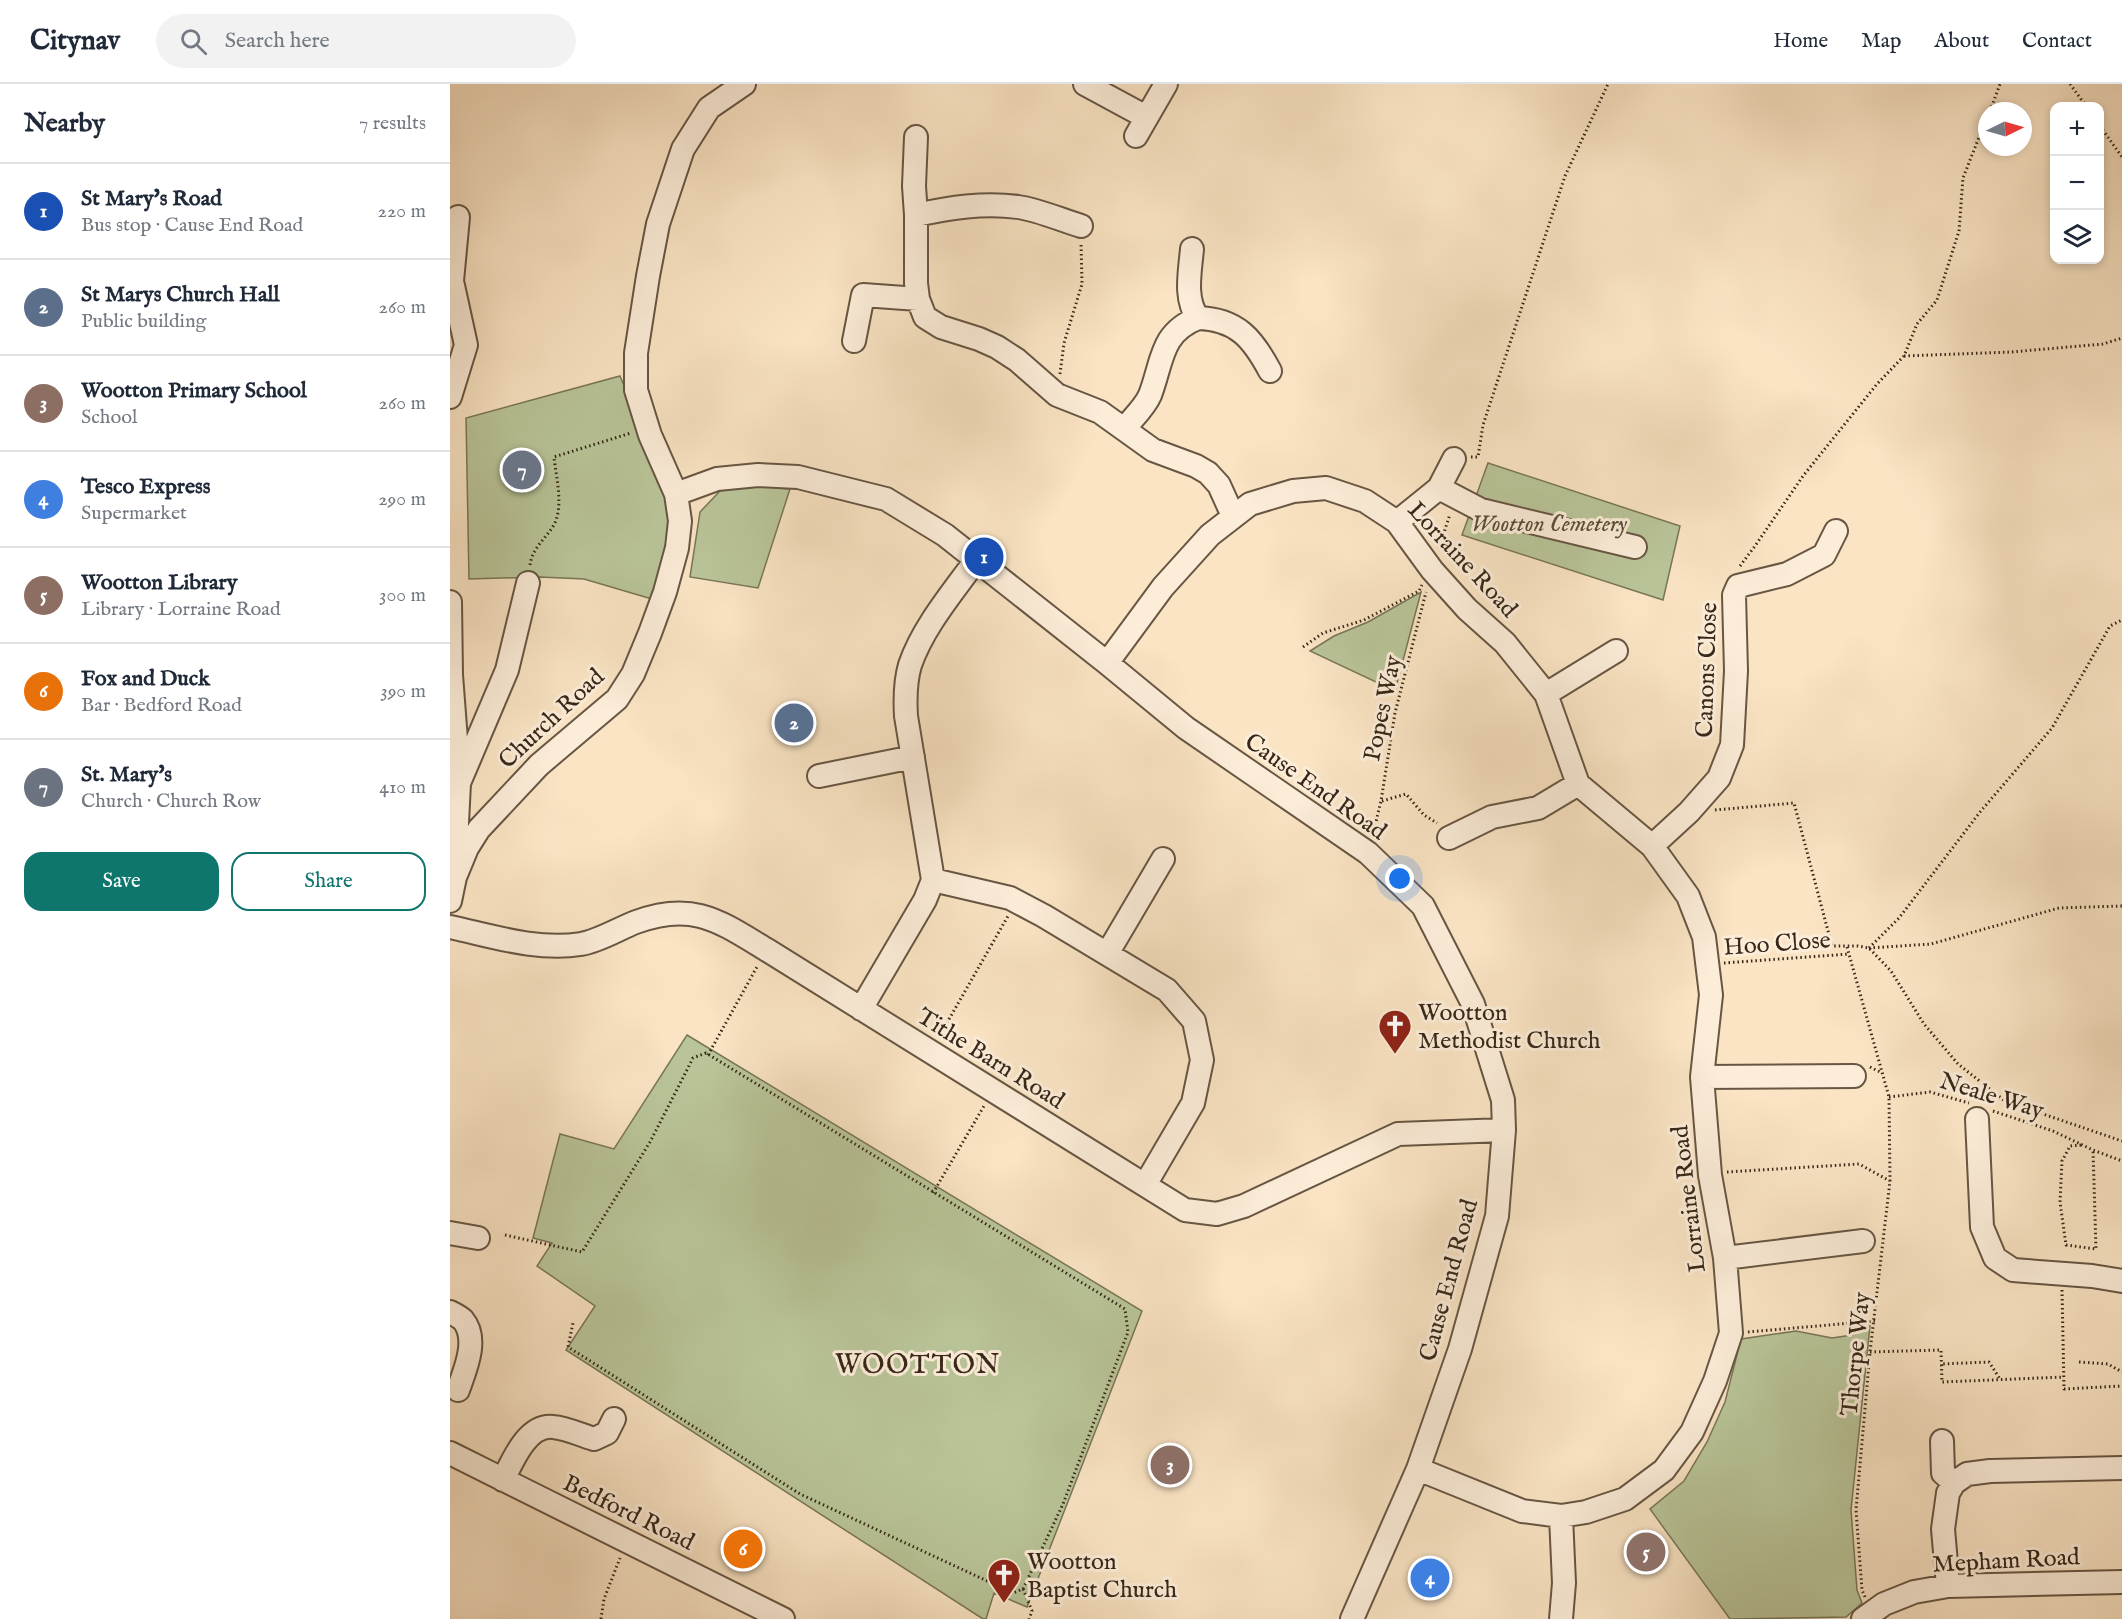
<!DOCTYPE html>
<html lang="en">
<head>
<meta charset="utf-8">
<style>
  :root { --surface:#fff; --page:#f2f2f3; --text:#1f2937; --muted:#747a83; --line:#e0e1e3; --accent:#0f766e }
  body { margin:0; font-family:"IM FELL English",serif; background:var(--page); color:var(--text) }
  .controls { position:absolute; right:18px; top:18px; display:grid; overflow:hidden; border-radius:12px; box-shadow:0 3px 9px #0003 }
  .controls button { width:54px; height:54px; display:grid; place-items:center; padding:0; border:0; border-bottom:2px solid var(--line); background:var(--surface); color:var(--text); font:30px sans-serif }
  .compass { position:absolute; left:1528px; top:18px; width:54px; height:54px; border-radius:50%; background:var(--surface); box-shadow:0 3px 9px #0003; rotate:85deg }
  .you { position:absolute; left:950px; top:795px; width:21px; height:21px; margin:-15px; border:4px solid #fff; border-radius:50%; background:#1a73e8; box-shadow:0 0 0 9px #1a73e833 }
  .badge { display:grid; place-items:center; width:39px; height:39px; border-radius:50%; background:var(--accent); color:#fff; font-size:20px; font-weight:700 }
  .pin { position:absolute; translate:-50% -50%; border:3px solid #fff; box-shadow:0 2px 6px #0006 }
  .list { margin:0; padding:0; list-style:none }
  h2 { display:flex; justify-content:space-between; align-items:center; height:78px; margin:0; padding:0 24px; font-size:26px }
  h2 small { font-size:20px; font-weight:400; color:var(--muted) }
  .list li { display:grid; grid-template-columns:39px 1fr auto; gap:18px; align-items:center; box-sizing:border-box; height:96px; padding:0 24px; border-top:2px solid var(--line) }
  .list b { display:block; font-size:22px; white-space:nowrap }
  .list p { margin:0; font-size:20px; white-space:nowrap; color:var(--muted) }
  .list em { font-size:20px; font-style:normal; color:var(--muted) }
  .actions { display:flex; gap:12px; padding:18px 24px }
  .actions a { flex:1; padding:14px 0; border:2px solid var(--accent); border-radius:18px; text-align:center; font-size:21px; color:var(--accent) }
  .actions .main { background:var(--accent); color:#fff }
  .icon { flex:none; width:33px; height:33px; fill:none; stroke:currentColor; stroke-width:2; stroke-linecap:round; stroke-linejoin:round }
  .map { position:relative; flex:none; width:1672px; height:1535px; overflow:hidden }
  header { display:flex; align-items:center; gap:36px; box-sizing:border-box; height:84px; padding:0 30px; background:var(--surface); border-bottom:2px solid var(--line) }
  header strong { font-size:28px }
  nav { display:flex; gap:33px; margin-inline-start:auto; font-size:21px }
  .search { width:420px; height:54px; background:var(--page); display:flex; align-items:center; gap:15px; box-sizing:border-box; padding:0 21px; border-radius:33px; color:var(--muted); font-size:22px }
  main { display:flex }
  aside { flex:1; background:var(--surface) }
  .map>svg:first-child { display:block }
</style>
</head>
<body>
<header>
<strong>Citynav</strong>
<div class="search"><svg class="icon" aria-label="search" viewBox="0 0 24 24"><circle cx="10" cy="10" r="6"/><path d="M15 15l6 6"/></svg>Search here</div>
<nav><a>Home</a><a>Map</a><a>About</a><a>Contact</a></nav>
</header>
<main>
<aside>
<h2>Nearby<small>7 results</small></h2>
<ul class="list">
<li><span class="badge" style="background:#1a4fb4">1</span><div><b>St Mary's Road</b><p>Bus stop · Cause End Road</p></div><em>220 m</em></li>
<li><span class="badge" style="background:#5c6f8a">2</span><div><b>St Marys Church Hall</b><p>Public building</p></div><em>260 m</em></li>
<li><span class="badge" style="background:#8d6e63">3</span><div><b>Wootton Primary School</b><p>School</p></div><em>260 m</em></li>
<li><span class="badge" style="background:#3f7fe0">4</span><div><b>Tesco Express</b><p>Supermarket</p></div><em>290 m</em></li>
<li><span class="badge" style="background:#8d6e63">5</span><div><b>Wootton Library</b><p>Library · Lorraine Road</p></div><em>300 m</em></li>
<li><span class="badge" style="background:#e8710a">6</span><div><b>Fox and Duck</b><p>Bar · Bedford Road</p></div><em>390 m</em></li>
<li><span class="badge" style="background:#6b7280">7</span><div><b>St. Mary's</b><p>Church · Church Row</p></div><em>410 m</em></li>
</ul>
<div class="actions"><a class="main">Save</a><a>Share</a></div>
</aside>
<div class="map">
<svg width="1672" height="1535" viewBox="0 0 1672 1535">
  <rect width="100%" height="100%" fill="#fae4c4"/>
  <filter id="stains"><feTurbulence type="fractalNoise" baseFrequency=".00333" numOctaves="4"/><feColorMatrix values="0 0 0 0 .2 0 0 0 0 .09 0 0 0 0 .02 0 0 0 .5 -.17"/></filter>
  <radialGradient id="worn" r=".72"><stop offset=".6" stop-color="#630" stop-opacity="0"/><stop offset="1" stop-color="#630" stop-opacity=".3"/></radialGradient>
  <path fill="#b9c599" stroke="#787658" stroke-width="1.5" d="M170,292L218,407L219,447L202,515L134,495L90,493L19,495L16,334Z
    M1038,379L1230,442L1213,516L1012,451Z
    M299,401L340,405L308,504L240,493L250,428L270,407Z
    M971,508L945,607L860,567L884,552L918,538Z
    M237,951L692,1227L577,1523L544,1509L536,1535H533L116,1266L145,1222L87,1182L102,1159L83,1154L110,1050L164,1065Z
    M1420,1242L1401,1426L1407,1506L1412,1519L1396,1533L1280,1535L1200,1425L1234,1397L1257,1358L1275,1318L1291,1255L1346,1247L1382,1254L1402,1251Z"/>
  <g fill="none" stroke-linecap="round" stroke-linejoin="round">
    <g stroke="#675643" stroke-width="26">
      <path id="minor" d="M635,0L696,33
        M686,52L716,0
        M466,131L464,102L466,53
        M631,142C611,136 589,126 568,123C534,118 499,124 466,131V199L468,215L475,233L491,243L529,255L547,263L567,276L607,311L650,328L703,366L746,382L758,389L769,401L783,432
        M748,234C787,235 803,255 820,287
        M404,257L413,211L468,215
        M0,313L16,261L2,197L8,133
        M674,345C682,335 695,323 700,311C713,277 710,249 748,234C734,215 740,188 742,165
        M989,404L1031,426L1185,463
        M226,410L267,395L308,391L348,393L436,415L495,451L657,579L736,644L918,769L973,822L1023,920L1053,1016L1054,1046L1047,1132L1010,1265L968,1385L902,1535
        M947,438L989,404L1004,375
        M0,518L1,591L9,695
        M657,579L713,503L760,451L800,420L843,407L876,404L915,417L947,438L982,486L1017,525L1055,559L1096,610L1128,700L1202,762L1238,812L1254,853L1261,911L1252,993L1260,1091L1275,1174L1281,1249L1265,1297L1242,1348L1214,1386L1175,1415L1136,1428L1111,1432L1072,1427L968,1385
        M1096,610L1166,567
        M369,692L463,673
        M999,754L1042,733L1088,724L1128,700
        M1202,762L1239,728L1269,694L1282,661L1286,587L1284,511L1288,502L1337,490L1374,471L1386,447
        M5,779L9,699L57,586L78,499
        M483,796L456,632C455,615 455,598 460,581C473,543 503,508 526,476
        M0,817L5,793L17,764L29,745L89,681L167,615L183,590L200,549L215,508L227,464L230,437L226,410L200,351L186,306V269L198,192L208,140L233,65L259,24L294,0
        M0,843C42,852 87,867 131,860C149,857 168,845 186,838C243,817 269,837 317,866L735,1126L767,1130L794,1122L948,1050L1054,1046
        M657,870L713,775
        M411,925L475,816L483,796L560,814L594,832L717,906L744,937L752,976L743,1019L695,1101
        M1252,993L1404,992
        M1527,1035L1532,1143L1545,1174L1563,1186L1642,1192L1672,1197
        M0,1149L28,1154
        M1275,1174L1413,1157
        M0,1228C4,1230 10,1233 13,1236C29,1255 15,1286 8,1306
        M1492,1357L1493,1389L1504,1399
        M0,1369L333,1535
        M53,1396C62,1378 77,1340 103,1343C116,1344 131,1351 144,1355L157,1349L164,1335
        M1498,1502L1493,1445L1498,1409L1504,1399L1517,1390L1540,1387L1672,1384
        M1111,1535L1114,1499L1111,1432
        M1413,1535L1434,1520L1464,1508L1498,1502L1672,1498"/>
    </g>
    <path stroke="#362718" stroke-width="3" stroke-dasharray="1.5 3" stroke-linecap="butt" d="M1620,0L1636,22
      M1540,27L1550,0
      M1650,42L1672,73
      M1454,272L1561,268L1653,260L1672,254
      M610,290L614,259L632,200L631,159
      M1021,373H1028L1033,341L1115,92L1158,0
      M989,464L1000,430
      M80,481C82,465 94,456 102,444C115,425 106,394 104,373L181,349
      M1290,482L1305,462L1353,392L1427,300L1454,272L1467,240L1487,216L1509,147L1513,94L1537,33
      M853,563L873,549L914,536L969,507L972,501
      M932,717L956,710L974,731L987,739
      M1265,726L1344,719L1382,862H1408L1419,864L1441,887L1474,940L1508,980L1555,1017L1672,1057
      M923,750L931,717L945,629L976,508
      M1397,863L1439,1013L1440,1097L1420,1268L1406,1426L1412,1506L1415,1513
      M1419,864L1449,834L1530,728L1602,644L1660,542L1672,536
      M1419,864L1481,860L1609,824L1672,822
      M1274,879L1399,870
      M490,951L558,832
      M258,971L308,881
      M1420,983L1432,989
      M1439,1013L1480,1008L1519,1019
      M1543,1027L1603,1047L1643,1066L1672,1077
      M1631,1061L1620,1062L1612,1077L1610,1118L1616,1161L1646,1165L1643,1066
      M1277,1088L1409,1080L1440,1097
      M483,1109L534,1022
      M55,1151L132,1168L200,1058L243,974L256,969L675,1225L678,1248L613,1420L573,1505L563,1509L350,1410L118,1263L123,1239
      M1612,1206L1614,1305L1672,1302
      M1298,1248L1425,1237
      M1420,1268L1491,1266L1492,1298L1614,1293
      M1629,1278L1658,1280L1672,1288
      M1492,1282L1491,1280L1539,1278L1550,1295
      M573,1505L582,1527L579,1535
      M151,1535L154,1515L170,1474"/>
    <use href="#minor" stroke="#fcedd9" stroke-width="22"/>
  </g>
  <defs>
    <g id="church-pin" transform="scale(1.725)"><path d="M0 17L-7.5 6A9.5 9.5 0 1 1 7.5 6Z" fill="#8f2418" stroke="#fcedd9"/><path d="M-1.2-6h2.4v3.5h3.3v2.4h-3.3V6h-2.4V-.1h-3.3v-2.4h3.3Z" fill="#fff"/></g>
  </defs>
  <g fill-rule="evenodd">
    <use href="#church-pin" x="945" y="942"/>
    <use href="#church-pin" x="554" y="1491"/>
  </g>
  <g text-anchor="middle" stroke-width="6" stroke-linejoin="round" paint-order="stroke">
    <g font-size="24" font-style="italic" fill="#574e38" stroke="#fcedd9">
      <text x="1099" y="447">Wootton Cemetery</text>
    </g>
    <g font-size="24" fill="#362718" stroke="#fcedd9">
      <text transform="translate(1013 475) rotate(47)" y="8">Lorraine Road</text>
      <text transform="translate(1256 586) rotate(-88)" y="8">Canons Close</text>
      <text transform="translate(932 624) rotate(-78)" y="8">Popes Way</text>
      <text transform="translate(101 634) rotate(-43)" y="8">Church Road</text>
      <text transform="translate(866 702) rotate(35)" y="8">Cause End Road</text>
      <text transform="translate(1327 859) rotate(-4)" y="8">Hoo Close</text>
      <text transform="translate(541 974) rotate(32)" y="8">Tithe Barn Road</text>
      <text transform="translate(1542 1011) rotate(17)" y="8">Neale Way</text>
      <text transform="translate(1238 1115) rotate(-97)" y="8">Lorraine Road</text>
      <text transform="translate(998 1196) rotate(-75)" y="8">Cause End Road</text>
      <text transform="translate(1405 1270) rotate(-84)" y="8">Thorpe Way</text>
      <text transform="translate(179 1428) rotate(26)" y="8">Bedford Road</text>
      <text transform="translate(1556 1476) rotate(-3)" y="8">Mepham Road</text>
    </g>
    <g font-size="24" fill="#362718" stroke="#fcedd9" text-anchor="start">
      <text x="968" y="936">Wootton<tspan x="968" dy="28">Methodist Church</tspan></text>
      <text x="577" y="1485">Wootton<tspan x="577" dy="28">Baptist Church</tspan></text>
    </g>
    <g font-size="27" letter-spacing="1.5" fill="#362718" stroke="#fcedd9">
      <text x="468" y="1289">WOOTTON</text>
    </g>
  </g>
  <rect width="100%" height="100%" filter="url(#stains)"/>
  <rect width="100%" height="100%" fill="url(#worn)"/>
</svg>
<div class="controls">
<button>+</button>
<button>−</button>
<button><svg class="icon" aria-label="layers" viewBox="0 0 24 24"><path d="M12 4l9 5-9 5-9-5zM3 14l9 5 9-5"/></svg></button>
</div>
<svg class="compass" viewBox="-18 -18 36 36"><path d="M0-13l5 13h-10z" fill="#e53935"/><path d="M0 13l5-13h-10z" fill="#747a83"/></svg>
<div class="you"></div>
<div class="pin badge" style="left:534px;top:473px;background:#1a4fb4">1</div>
<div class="pin badge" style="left:344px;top:639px;background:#5c6f8a">2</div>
<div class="pin badge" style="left:720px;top:1381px;background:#8d6e63">3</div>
<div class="pin badge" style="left:980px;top:1494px;background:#3f7fe0">4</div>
<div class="pin badge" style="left:1196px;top:1468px;background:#8d6e63">5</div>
<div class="pin badge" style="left:293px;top:1465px;background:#e8710a">6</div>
<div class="pin badge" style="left:72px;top:386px;background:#6b7280">7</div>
</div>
</main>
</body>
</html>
